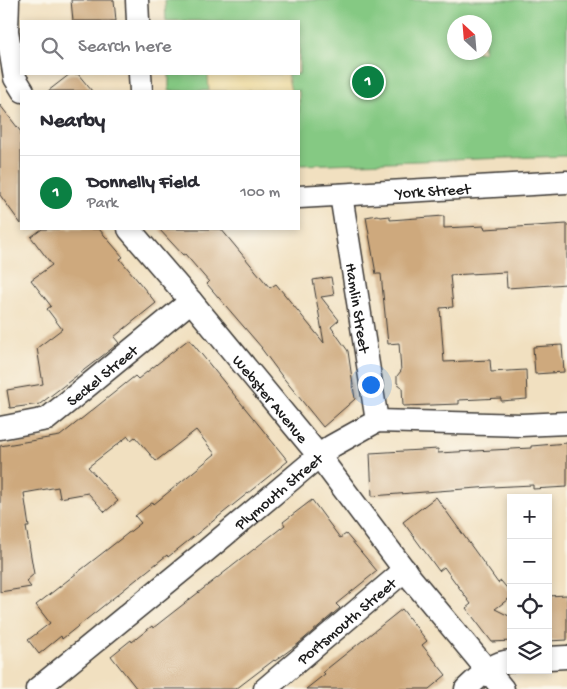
<!DOCTYPE html>
<html lang="en">
<head>
<meta charset="utf-8">
<style>
  :root { --surface:#fff; --page:#f2f2f3; --text:#2b2b33; --muted:#7c7c81; --line:#e1e1e2; --accent:#0b8043 }
  body { margin:0; font-family:"Gochi Hand",sans-serif; background:var(--page); color:var(--text) }
  .controls { position:absolute; right:15px; bottom:15px; display:grid; overflow:hidden; border-radius:0px; box-shadow:0 2px 8px #0003 }
  .controls button { width:45px; height:45px; display:grid; place-items:center; padding:0; border:0; border-bottom:1px solid var(--line); background:var(--surface); color:var(--text); font:25px sans-serif }
  .compass { position:absolute; left:447px; top:15px; width:45px; height:45px; border-radius:50%; background:var(--surface); box-shadow:0 2px 8px #0003; rotate:334deg }
  .you { position:absolute; left:370px; top:384px; width:18px; height:18px; margin:-12px; border:4px solid #fff; border-radius:50%; background:#1a73e8; box-shadow:0 0 0 8px #1a73e833 }
  .badge { display:grid; place-items:center; width:32px; height:32px; border-radius:50%; background:var(--accent); color:#fff; font-size:16px; font-weight:700 }
  .pin { position:absolute; translate:-50% -50%; border:2px solid #fff; box-shadow:0 1px 5px #0006 }
  .list { margin:0; padding:0; list-style:none }
  h2 { display:flex; justify-content:space-between; align-items:center; height:65px; margin:0; padding:0 20px; font-size:21px }
  h2 small { font-size:16px; font-weight:400; color:var(--muted) }
  .list li { display:grid; grid-template-columns:32px 1fr auto; gap:15px; align-items:center; box-sizing:border-box; height:75px; padding:0 20px; border-top:1px solid var(--line) }
  .list b { display:block; font-size:19px; white-space:nowrap }
  .list p { margin:0; font-size:16px; white-space:nowrap; color:var(--muted) }
  .list em { font-size:16px; font-style:normal; color:var(--muted) }
  .icon { flex:none; width:28px; height:28px; fill:none; stroke:currentColor; stroke-width:2; stroke-linecap:round; stroke-linejoin:round }
  .map { position:relative; flex:none; width:567px; height:689px; overflow:hidden }
  .search { position:absolute; background:var(--surface); box-shadow:0 2px 8px #0003; left:20px; top:20px; width:280px; height:55px; display:flex; align-items:center; gap:12px; box-sizing:border-box; padding:0 18px; border-radius:0px; color:var(--muted); font-size:19px }
  .panel { position:absolute; background:var(--surface); box-shadow:0 2px 8px #0003; left:20px; top:90px; width:280px; height:140px; border-radius:0px }
  .map>svg:first-child { display:block }
</style>
</head>
<body>
<div class="map">
<svg width="567" height="689" viewBox="0 0 567 689">
  <rect width="100%" height="100%" fill="#fbf7ec"/>
  <filter id="ink" filterUnits="userSpaceOnUse"><feTurbulence type="fractalNoise" baseFrequency=".02" numOctaves="2"/><feDisplacementMap in="SourceGraphic" scale="10" xChannelSelector="R" yChannelSelector="G"/><feConvolveMatrix kernelMatrix="1 2 1 2 8 2 1 2 1" color-interpolation-filters="sRGB"/></filter>
  <filter id="wash" filterUnits="userSpaceOnUse"><feTurbulence type="fractalNoise" baseFrequency=".0096" numOctaves="4" result="noise"/><feDisplacementMap in="SourceGraphic" scale="20" xChannelSelector="R" yChannelSelector="G"/><feGaussianBlur stdDeviation="1.12" result="paint"/><feColorMatrix in="noise" values="0 0 0 0 0 0 0 0 0 0 0 0 0 0 0 0 0 1.4 0 .05"/><feComposite in="paint" operator="in"/></filter>
  <g filter="url(#wash)">
    <rect width="100%" height="100%" fill="#f1e0c0"/>
    <path fill="#85c983" stroke="#507250" fill-rule="evenodd" d="M165,0H567V156L299,165V91H169V74H299V21H166ZM454,22H484V52H454Z"/>
    <path fill="#eeda9e" stroke="#857b5d" d="M208,74H287L291,91H209Z"/>
    <g id="blocks">
      <path fill="#cea97d" d="M71,0H114L116,21H73Z
        M70,74H78L92,91H48Z
        M0,105L21,132V224L0,195Z
        M377,215L381,217L390,216V220L444,216V228L484,226L485,229L567,224V284L507,288L506,272L450,275L453,307L440,308L444,362L490,360L491,372L526,370L527,399L501,401V398L459,400V404L403,406L402,387L397,383V376L401,371L399,343L388,344L381,274H376L366,217Z
        M42,229H99L123,257L120,259L156,303L114,337L119,343L40,404L10,408L7,390L43,384L37,348L62,329L47,309L51,306L31,280L52,265L31,237Z
        M159,229H221L270,288L276,284L324,343L313,280L331,277L334,295L321,297L339,320L331,327L348,351L355,399L323,427L281,375L261,348H262L207,284L209,282L185,254L183,255Z
        M189,339L288,461L168,557L167,555L62,639L61,636L39,654L28,640L50,623L36,605L141,523L135,516L153,502L154,504L215,454L196,430L156,461L135,437L131,440L128,436L88,467L118,501L105,512L88,493L60,498L58,487L24,493L29,527H26L34,574L26,581L31,587L0,592V446L60,436L135,376L138,379Z
        M562,345L564,372L535,374L533,347Z
        M567,443V487L533,489V485L491,487L372,496L370,453L438,449V453L493,450L531,448V446Z
        M436,497L498,583L501,581L511,593V597L495,609L511,617V641L492,642L466,608L471,604L444,567L439,571L403,522Z
        M312,500L340,538L346,534L377,571L336,604L340,608L298,644L275,661L274,660L236,689H137L111,656L131,640L132,642L152,626L153,628L285,525L283,522Z
        M567,595V640L548,641V596Z
        M402,609L427,641L422,645L446,675L429,689H306L325,674L323,672Z"/>
    </g>
  </g>
  <g filter="url(#ink)">
    <use href="#blocks" fill-opacity="0" stroke="#3c3935" stroke-width="1"/>
    <g fill="none" stroke-linecap="round" stroke-linejoin="round">
      <g stroke="#3c3935" stroke-width="25">
        <g id="street">
          <path d="M8,0L7,31L15,78L23,91"/>
          <path d="M137,0L138,21"/>
          <path d="M140,74L141,91"/>
          <path id="s1" d="M341,195L377,421"/>
          <path id="s2" d="M299,197L567,182"/>
          <path id="s3" d="M129,229L191,301L319,456L409,576L503,689"/>
          <path id="s4" d="M0,428L47,419L191,301"/>
          <path d="M548,658L567,657"/>
          <path id="s5" d="M37,689L207,550L319,456L332,446L377,421L521,425L567,423"/>
          <path id="s6" d="M265,689L405,570"/>
          <path d="M466,689C479,677 492,662 511,661"/>
        </g>
      </g>
      <use href="#street" stroke="#fff" stroke-width="22"/>
    </g>
  </g>
  <g text-anchor="middle" stroke-width="4" stroke-linejoin="round" paint-order="stroke">
    <g font-size="16" fill="#1c1c1c" stroke="#fbf7ec">
      <text dy="6" stroke="none"><textPath href="#s2" startOffset="134">York Street</textPath></text>
      <text dy="6" stroke="none"><textPath href="#s1" startOffset="114">Hamlin Street</textPath></text>
      <text dy="6" stroke="none"><textPath href="#s4" startOffset="118">Seckel Street</textPath></text>
      <text dy="6" stroke="none"><textPath href="#s3" startOffset="221">Webster Avenue</textPath></text>
      <text dy="6" stroke="none"><textPath href="#s5" startOffset="312">Plymouth Street</textPath></text>
      <text dy="6" stroke="none"><textPath href="#s6" startOffset="106">Portsmouth Street</textPath></text>
    </g>
  </g>
</svg>
<div class="controls">
<button>+</button>
<button>−</button>
<button><svg class="icon" aria-label="locate" viewBox="0 0 24 24"><circle cx="12" cy="12" r="6"/><path d="M12 2v4M12 18v4M2 12h4M18 12h4"/></svg></button>
<button><svg class="icon" aria-label="layers" viewBox="0 0 24 24"><path d="M12 4l9 5-9 5-9-5zM3 14l9 5 9-5"/></svg></button>
</div>
<svg class="compass" viewBox="-18 -18 36 36"><path d="M0-13l5 13h-10z" fill="#e53935"/><path d="M0 13l5-13h-10z" fill="#7c7c81"/></svg>
<div class="you"></div>
<div class="pin badge" style="left:368px;top:82px">1</div>
<div class="search"><svg class="icon" aria-label="search" viewBox="0 0 24 24"><circle cx="10" cy="10" r="6"/><path d="M15 15l6 6"/></svg>Search here</div>
<section class="panel">
<h2>Nearby<small></small></h2>
<ul class="list">
<li><span class="badge">1</span><div><b>Donnelly Field</b><p>Park</p></div><em>100 m</em></li>
</ul>
</section>
</div>
</body>
</html>
